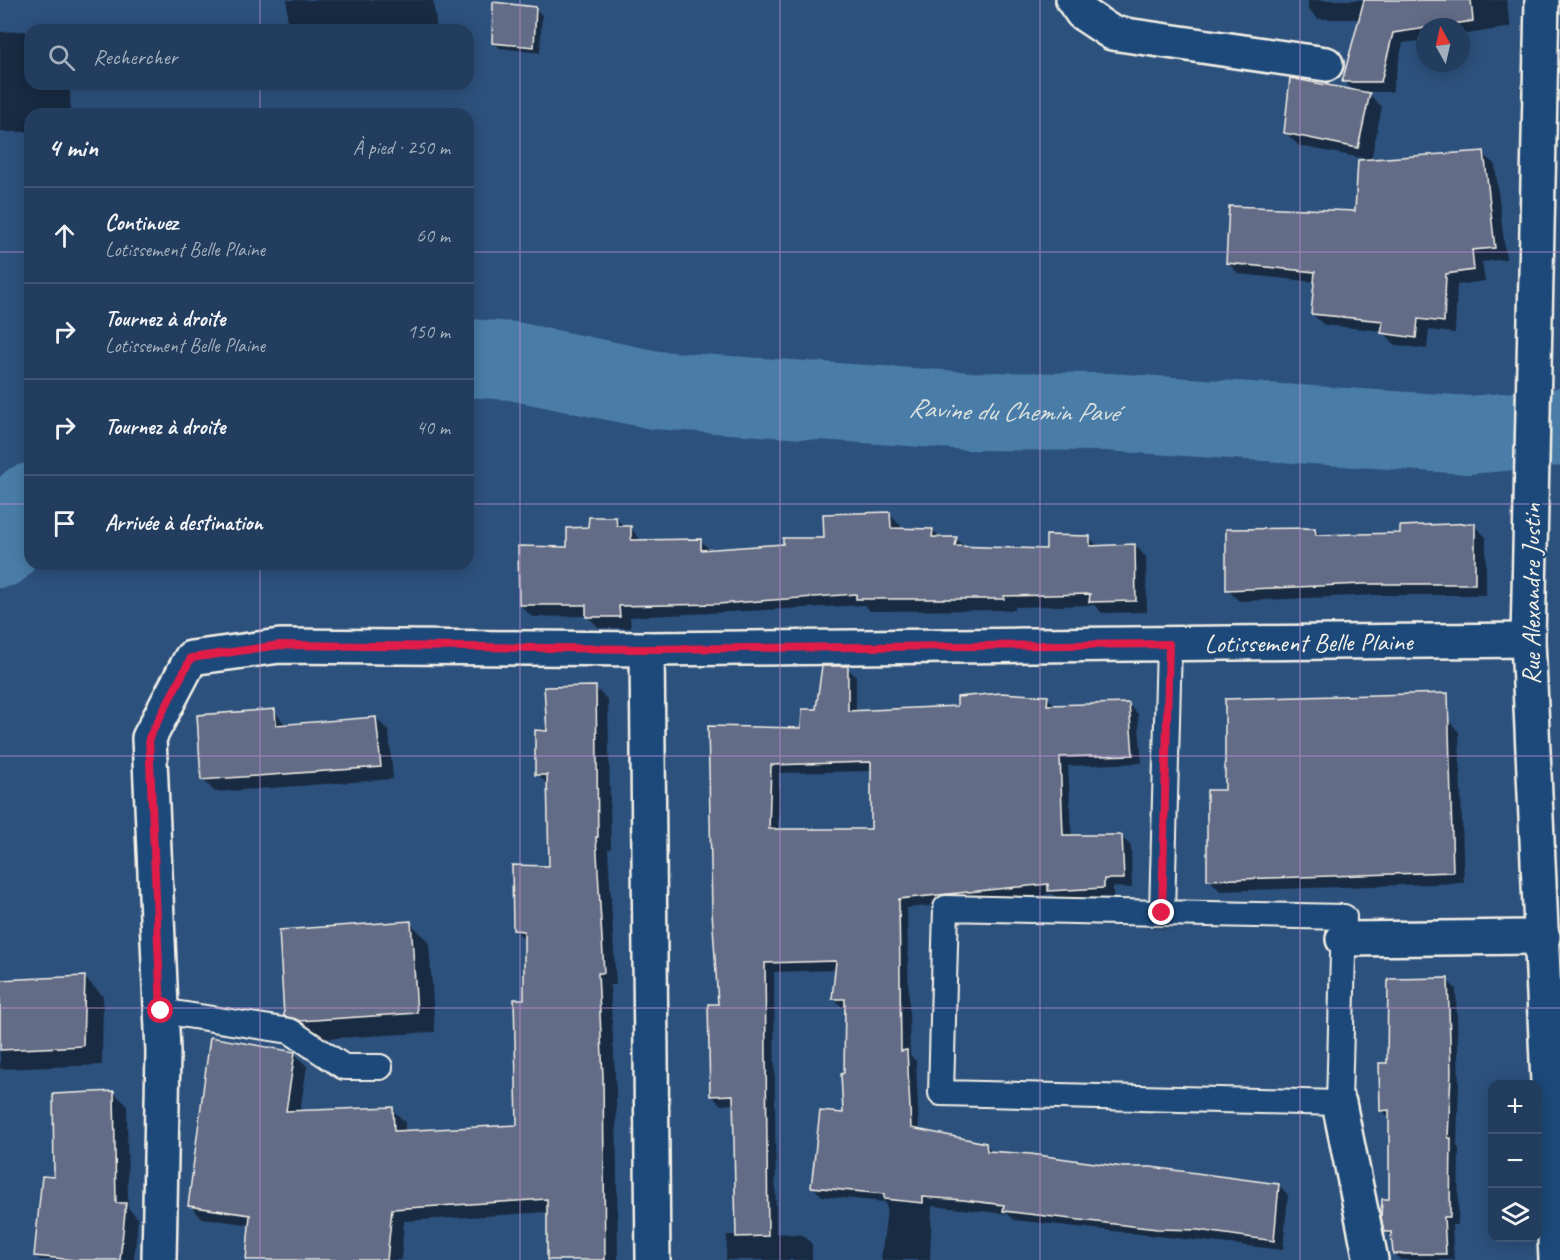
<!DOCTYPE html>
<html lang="fr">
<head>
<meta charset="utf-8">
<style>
  :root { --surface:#223d5e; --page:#2a4464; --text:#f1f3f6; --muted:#a2aebc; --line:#3f5673 }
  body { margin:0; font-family:Caveat,sans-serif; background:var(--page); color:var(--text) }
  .controls { position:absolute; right:18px; bottom:18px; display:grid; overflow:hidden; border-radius:12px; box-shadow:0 3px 15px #0003 }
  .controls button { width:54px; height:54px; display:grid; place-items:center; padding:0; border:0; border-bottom:2px solid var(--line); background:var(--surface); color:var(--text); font:30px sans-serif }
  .compass { position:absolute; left:1416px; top:18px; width:54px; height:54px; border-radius:50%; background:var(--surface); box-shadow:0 3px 15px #0003; rotate:352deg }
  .stop { position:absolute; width:18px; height:18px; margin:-14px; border:4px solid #e11d48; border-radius:50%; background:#fff }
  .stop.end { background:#e11d48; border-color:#fff; box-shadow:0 2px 6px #0008 }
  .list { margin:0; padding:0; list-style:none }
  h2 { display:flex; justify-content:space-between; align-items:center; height:78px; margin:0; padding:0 24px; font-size:26px }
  h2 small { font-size:20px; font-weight:400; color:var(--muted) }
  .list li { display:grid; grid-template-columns:39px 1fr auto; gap:18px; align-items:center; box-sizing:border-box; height:96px; padding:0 24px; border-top:2px solid var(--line) }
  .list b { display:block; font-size:22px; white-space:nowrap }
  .list p { margin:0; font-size:20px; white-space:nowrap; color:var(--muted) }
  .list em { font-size:20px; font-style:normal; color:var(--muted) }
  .icon { flex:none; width:33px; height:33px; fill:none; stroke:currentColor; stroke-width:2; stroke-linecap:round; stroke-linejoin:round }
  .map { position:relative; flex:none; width:1560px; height:1260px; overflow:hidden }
  .search { position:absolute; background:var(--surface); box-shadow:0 3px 15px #0003; left:24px; top:24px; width:450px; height:66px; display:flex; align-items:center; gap:15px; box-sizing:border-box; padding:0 21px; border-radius:18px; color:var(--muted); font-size:22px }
  .panel { position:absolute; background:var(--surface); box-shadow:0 3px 15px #0003; left:24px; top:108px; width:450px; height:462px; border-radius:18px }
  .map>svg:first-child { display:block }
</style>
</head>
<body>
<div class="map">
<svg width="1560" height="1260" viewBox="0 0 1560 1260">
  <rect width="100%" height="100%" fill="#2d517d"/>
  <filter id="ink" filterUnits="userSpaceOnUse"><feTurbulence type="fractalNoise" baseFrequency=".0167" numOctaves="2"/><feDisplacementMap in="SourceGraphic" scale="12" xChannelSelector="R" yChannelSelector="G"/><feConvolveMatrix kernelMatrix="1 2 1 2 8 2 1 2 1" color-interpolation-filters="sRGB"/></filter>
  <g filter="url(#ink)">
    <path fill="#0007" fill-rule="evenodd" d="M287,0H433L437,30H287Z
      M1308,0H1506L1511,27L1461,35V27H1425V40L1403,43L1392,92H1367L1382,107L1371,160L1483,153L1495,165L1506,259L1482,262L1485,281L1457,285L1455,333L1429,330L1427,349L1395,345L1383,331L1324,325L1312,314L1315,282L1239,274L1227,262L1356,212L1368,159L1299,146L1286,133L1354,91L1344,81L1361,19H1318L1308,9Z
      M535,9L542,15L540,53L500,48L493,42Z
      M25,31L30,36V84H64L70,90L71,114H30V132H0V32Z
      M889,514L901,526V530H933L941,538H956L966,548L1047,550L1090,538L1099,547L1135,545L1146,557L1147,612L1102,613L1094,605L1015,607V610L870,611L864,605L630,617L631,628H599L587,616L532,617L520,605L569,548L590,529L616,518L625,528L630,527L642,542L701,541L711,551L785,546L826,539Z
      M1474,525L1486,537V595H1376L1239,601L1227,589L1315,529L1322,537L1402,534Z
      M847,667L856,677V712L959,707L1047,697L1056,706L1129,705L1138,714L1142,763L1068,766L1072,837H1121L1131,846L1132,888L1113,887V897L1058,899L1053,894L907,908L910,1055L916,1061L919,1131L985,1144L995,1153L1279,1185L1288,1195L1283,1250L1014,1220L1008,1214L932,1206L930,1260H881L887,1209L885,1202L822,1196L813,1187L845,1115L846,1008H843L833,998L836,970L774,972L776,1233L803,1235L812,1244V1260H726L727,1235H738L734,1104L721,1105L712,1096L719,1005L710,727L802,729ZM872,771V831H778L779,773Z
      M595,688L608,700L611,849H608L616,985H610L616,1091L618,1260H548V1212L404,1221L401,1260H248L251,1225L202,1218L189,1205L294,1053L307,1066L300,1112L392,1109L405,1122V1132L518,1126L526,1000V941L515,930L550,867L549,786L537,774L548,733Z
      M274,711L287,726L376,718L389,731L393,779L215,792L202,779Z
      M1448,720L1459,732L1464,883L1220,891L1209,879L1227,792Z
      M410,923L429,942L435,1032L320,1039L304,1034L285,1015Z
      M84,977L103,996L102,1065L0,1069V982Z
      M1447,980L1456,989L1459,1082L1457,1146L1459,1149L1458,1225H1452L1454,1260H1401L1394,1254L1393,1238L1386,1231L1391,1201V1120L1381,1110L1388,1064Z
      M114,1093L127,1105L128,1208L138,1218L134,1260H40L35,1255Z"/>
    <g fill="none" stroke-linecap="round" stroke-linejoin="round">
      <g stroke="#4a7da8" stroke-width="78">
        <path id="s1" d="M468,358L513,361L655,390L970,411L1108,412L1470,435L1560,427"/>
        <path d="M0,549L16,516L30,502"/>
      </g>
    </g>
    <path fill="#646c87" stroke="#f4f1e8" stroke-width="1.5" fill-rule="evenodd" d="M1364,0H1471L1473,21L1393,33L1381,82H1342Z
      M493,2L536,7L534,47L492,43Z
      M1290,78L1370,93L1358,148L1284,133Z
      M1484,151L1495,248L1472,250L1474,270L1446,274L1444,322L1418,319L1416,338L1381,333L1383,321L1311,314L1315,272L1226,263L1229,206L1355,211L1358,160Z
      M890,512L891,528L933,529L932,537H957L955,546L1046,549V535L1090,536V546L1135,544L1136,601L1089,602L1090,594L1004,596V599H856V594L718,604L619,606L620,617H586V605H519L518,546L567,547V528L588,527L589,517H616L617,526H631V540L701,539V550L783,544V538H824L823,514Z
      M1475,523V584H1363L1226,590V529L1315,528L1316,535L1400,533V526Z
      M822,666H848V711L957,706V697L1001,693L1048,696L1047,705L1129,703L1133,755L1060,757L1063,835H1122L1124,879H1104V888L1048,891V884L899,899L901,1051L907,1050L911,1128L986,1143L987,1151L1031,1154L1123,1167H1151L1279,1184L1274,1241L1198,1230L1157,1229L1003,1211L1004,1205L963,1200L923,1197V1203L884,1199V1194L811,1187L820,1111L843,1113L841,1074L844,1073L845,999H832L836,961L765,963L768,1236L736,1237L733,1095L710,1096L708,1004H718L712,911L708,726L801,728L802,709H816ZM871,762V829H769L771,765Z
      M596,686L598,837H596L604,973H598L603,1077L605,1260H547V1199L392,1209L387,1260H246L250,1215L188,1206L210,1037L295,1052L286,1111L393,1107L394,1131L517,1125L514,999H524V931L513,930L512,865L549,866L547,775H535V730L547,731L544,687Z
      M1448,693L1453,872L1207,880V790H1225V699Z
      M275,709L276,725L376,717L381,767L201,780L197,715Z
      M411,921L417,1013L300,1021L284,1016L279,930Z
      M85,976L83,1046L0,1050V980Z
      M1448,978L1451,1072L1448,1138H1451L1450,1217H1444L1446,1254H1393L1391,1232H1384L1381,1217L1382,1199H1389V1110L1380,1111L1379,1063H1387L1388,979Z
      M114,1091L116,1203H126L120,1260H75L34,1256L42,1176L54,1177L53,1094Z"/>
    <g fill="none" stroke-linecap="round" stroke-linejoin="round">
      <g stroke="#f4f1e8" stroke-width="28">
        <path id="service" d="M1162,913L946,908L941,1093L1339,1103L1344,917L1162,913L1169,644
          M161,1011L290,1031L344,1067H380"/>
      </g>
      <g stroke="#f4f1e8" stroke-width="38">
        <g id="minor">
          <path d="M1073,0L1082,13L1112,33L1326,64"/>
          <path d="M1542,0L1528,640L1556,1260"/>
          <path d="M647,649L653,1260"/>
          <path d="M1343,939L1543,937"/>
          <path d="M1339,1103L1371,1260"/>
          <path id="s2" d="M159,1260L163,1052L149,738L191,658L280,646L647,649L1528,640"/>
        </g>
      </g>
      <use href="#service" stroke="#1f4a7a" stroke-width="24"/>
      <use href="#minor" stroke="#1f4a7a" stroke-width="33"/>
    </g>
  </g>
  <g fill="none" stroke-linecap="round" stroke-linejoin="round" filter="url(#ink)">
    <path stroke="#e11d48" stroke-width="8" d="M161,1011L149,738L191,658L280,645L647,649L1169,644L1162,913"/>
  </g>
  <path fill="none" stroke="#b88ed4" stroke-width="1.5" stroke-opacity="0.55" d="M260,0V30M520,0V1260M780,0V1260M1040,0V1260M1300,0V1260M260,84V114M0,252H30M468,252H1560M0,504H30M468,504H1560M260,564V1260M0,756H1560M0,1008H1560"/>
  <g text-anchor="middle" stroke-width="4.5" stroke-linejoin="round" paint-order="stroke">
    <g font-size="26" fill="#f4f1e8" stroke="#1f4a7a">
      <text transform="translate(1531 594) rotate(-90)" y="9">Rue Alexandre Justin</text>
      <text dy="9" stroke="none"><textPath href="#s2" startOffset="1731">Lotissement Belle Plaine</textPath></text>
    </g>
    <g font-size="27" font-style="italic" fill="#dae0de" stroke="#1f4a7a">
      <text dy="9" stroke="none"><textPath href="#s1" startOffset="549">Ravine du Chemin Pavé</textPath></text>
    </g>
  </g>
</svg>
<div class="controls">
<button>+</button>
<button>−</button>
<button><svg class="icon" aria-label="layers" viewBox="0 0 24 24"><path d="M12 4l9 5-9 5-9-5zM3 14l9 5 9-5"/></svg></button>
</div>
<svg class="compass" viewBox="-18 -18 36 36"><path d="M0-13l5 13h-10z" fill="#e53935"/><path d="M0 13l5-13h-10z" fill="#a2aebc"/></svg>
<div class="stop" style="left:161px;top:1011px"></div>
<div class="stop end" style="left:1162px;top:913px"></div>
<div class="search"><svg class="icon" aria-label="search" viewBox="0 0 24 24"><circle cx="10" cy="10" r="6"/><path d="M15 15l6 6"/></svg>Rechercher</div>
<section class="panel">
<h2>4 min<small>À pied · 250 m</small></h2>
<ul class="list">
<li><svg class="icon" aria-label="ahead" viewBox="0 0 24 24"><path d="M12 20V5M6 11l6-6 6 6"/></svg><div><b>Continuez</b><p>Lotissement Belle Plaine</p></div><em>60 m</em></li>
<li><svg class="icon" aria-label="right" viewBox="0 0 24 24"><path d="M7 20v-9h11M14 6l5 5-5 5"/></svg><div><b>Tournez à droite</b><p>Lotissement Belle Plaine</p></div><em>150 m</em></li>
<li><svg class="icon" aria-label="right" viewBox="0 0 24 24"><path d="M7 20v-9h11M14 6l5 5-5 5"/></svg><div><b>Tournez à droite</b></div><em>40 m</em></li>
<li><svg class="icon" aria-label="arrive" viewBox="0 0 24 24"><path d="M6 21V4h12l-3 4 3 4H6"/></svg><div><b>Arrivée à destination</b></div></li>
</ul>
</section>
</div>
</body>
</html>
